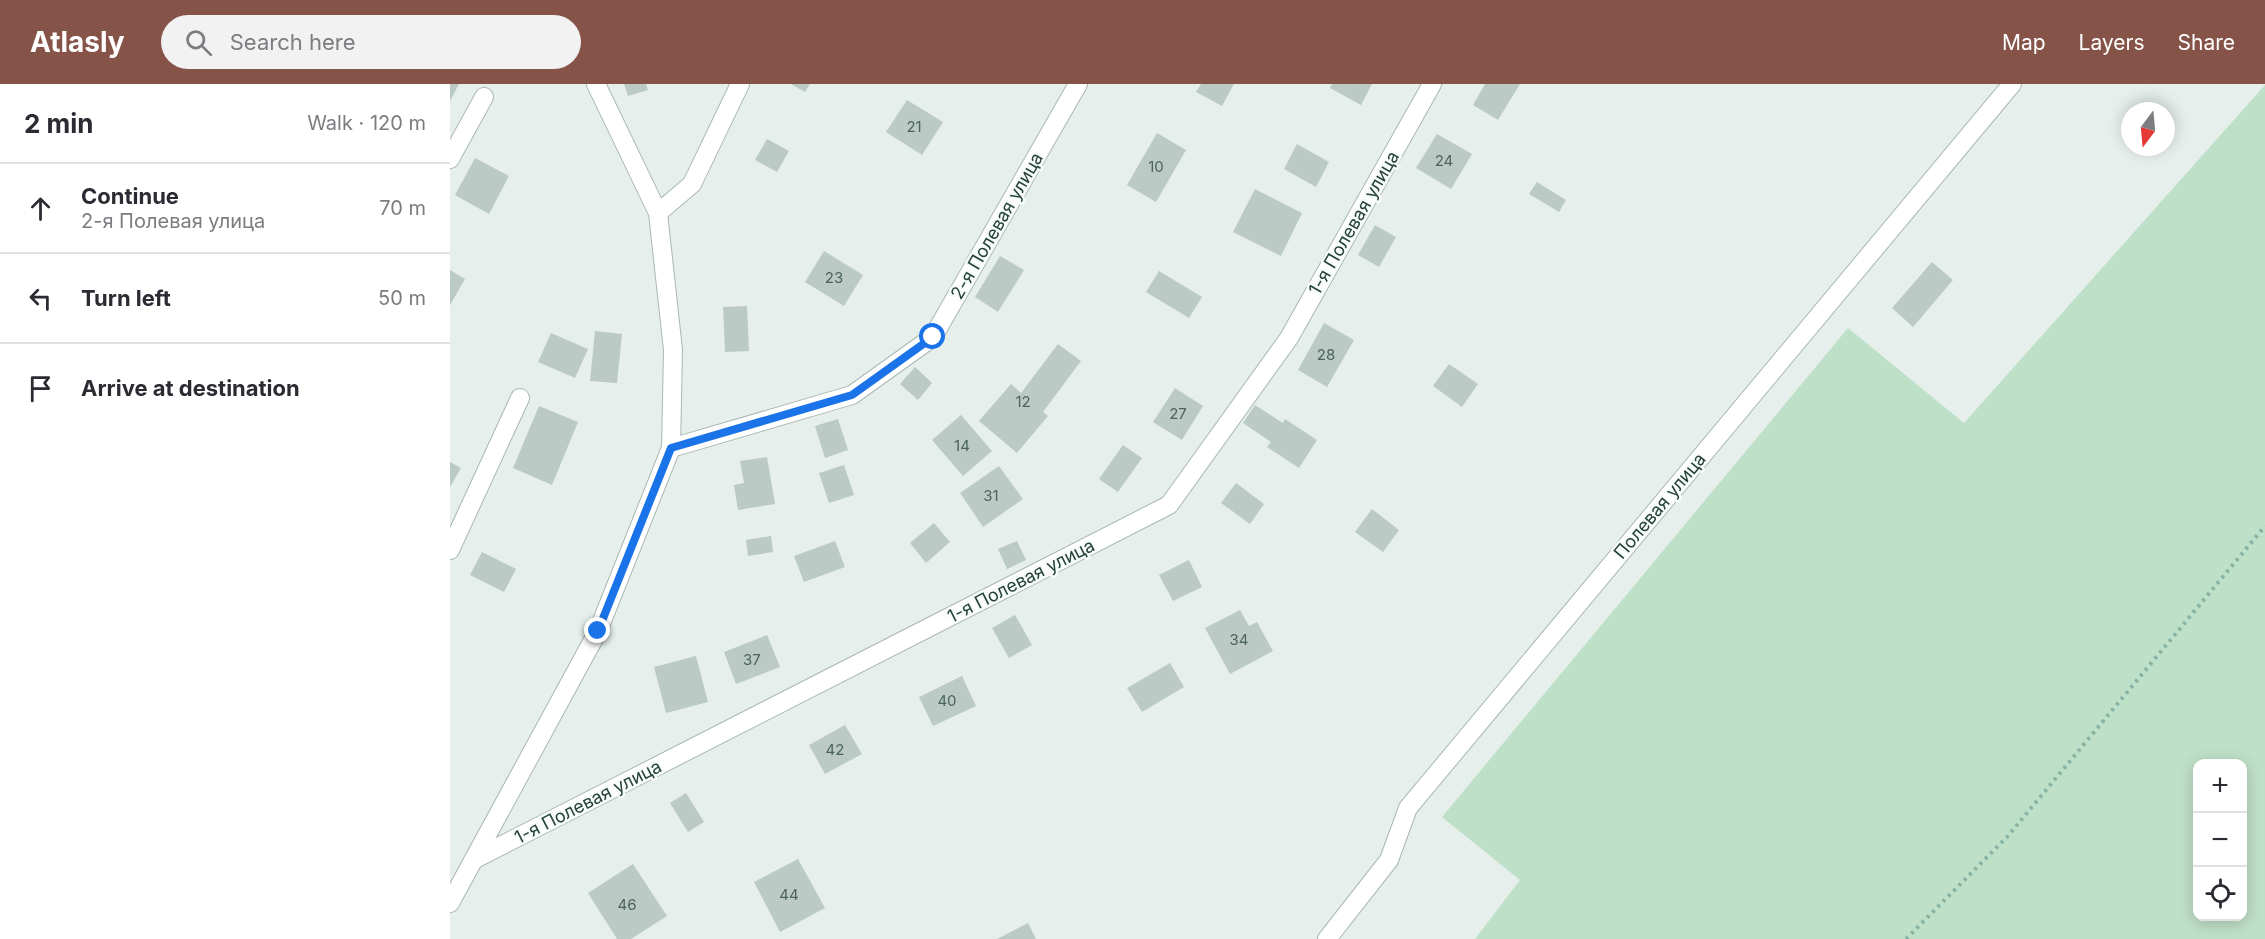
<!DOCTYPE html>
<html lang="en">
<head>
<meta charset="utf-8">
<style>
  :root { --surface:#fff; --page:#f2f2f3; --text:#2b2b33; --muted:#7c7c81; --line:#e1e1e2; --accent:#855347 }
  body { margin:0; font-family:Inter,sans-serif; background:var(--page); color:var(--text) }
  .controls { position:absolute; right:18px; bottom:18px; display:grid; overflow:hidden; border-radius:12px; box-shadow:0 3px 15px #0003 }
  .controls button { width:54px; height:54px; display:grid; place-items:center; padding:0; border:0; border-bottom:2px solid var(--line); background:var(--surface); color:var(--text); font:30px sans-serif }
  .compass { position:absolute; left:1671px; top:18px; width:54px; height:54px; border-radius:50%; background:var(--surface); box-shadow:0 3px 15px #0003; rotate:196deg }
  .stop { position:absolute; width:18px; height:18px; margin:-14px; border:4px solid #1a73e8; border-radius:50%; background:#fff }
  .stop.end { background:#1a73e8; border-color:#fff; box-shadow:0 2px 6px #0008 }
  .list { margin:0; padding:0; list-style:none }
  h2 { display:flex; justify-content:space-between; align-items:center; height:78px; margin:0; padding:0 24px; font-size:26px }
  h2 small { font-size:20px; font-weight:400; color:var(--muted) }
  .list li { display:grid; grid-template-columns:39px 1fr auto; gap:18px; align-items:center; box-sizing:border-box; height:90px; padding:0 24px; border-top:2px solid var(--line) }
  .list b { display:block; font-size:22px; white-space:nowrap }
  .list p { margin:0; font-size:20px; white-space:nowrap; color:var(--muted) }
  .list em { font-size:20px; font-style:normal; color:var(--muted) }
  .icon { flex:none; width:33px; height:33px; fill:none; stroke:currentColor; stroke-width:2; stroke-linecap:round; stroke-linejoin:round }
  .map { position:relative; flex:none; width:1815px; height:855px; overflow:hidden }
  header { display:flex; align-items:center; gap:36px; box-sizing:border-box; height:84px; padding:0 30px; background:var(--accent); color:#fff }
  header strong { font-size:28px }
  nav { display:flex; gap:33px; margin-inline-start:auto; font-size:21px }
  .search { width:420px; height:54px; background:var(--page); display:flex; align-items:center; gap:15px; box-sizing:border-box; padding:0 21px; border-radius:33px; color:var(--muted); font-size:22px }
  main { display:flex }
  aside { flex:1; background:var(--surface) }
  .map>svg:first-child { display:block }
</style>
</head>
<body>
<header>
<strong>Atlasly</strong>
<div class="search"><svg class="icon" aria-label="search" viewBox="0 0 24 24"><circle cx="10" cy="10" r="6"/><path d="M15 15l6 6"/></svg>Search here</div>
<nav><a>Map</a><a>Layers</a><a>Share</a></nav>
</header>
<main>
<aside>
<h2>2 min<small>Walk · 120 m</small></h2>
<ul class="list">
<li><svg class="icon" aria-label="ahead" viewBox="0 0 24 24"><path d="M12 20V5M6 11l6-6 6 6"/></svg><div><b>Continue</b><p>2-я Полевая улица</p></div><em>70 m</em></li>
<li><svg class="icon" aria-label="left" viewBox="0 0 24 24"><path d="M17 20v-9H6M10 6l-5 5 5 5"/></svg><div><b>Turn left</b></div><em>50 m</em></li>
<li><svg class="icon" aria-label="arrive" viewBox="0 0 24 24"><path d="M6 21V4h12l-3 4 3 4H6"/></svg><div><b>Arrive at destination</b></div></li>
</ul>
</aside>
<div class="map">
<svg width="1815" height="855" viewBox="0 0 1815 855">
  <rect width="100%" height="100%" fill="#e6efeb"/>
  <path fill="#bfe0c8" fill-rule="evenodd" d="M1815,1V855H1025L1070,796L992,733L1398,244L1514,339ZM1748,680H1792V832H1748Z"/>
  <path fill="#bbcac4" d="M0,0H9L0,17Z
    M174,0H196L198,6L178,12Z
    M341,0H360L355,8Z
    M751,0H784L772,22L746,8Z
    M882,0H922L911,21L880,4Z
    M1035,0H1070L1048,36L1023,21Z
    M457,16L493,38L472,71L436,48Z
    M707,49L736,66L706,118L677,101Z
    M987,50L1022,70L1001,105L966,84Z
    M317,55L339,67L327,88L305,76Z
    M847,60L879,78L866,103L834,85Z
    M25,74L59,92L39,130L5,111Z
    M1087,98L1116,116L1109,128L1079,110Z
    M805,105L852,129L831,172L783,148Z
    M925,141L946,153L929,183L908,171Z
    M374,167L413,191L394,222L355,198Z
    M550,172L574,186L548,228L525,213Z
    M1482,178L1503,196L1463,243L1442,224Z
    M0,186L15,195L0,221Z
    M709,187L752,213L739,234L696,208Z
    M297,222L299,267L275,268L273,223Z
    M874,239L904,256L877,303L848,286Z
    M145,247L172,250L167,299L140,297Z
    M101,249L138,265L125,294L88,278Z
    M608,260L631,277L593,328L598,332L567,369L529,337L561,300L571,309Z
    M999,280L1028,300L1012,323L983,302Z
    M465,283L482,299L468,316L450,300Z
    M725,304L753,322L732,356L703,338Z
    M805,321L833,339L835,335L867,356L849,384L817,363L821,358L793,339Z
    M89,322L128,338L102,401L63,384Z
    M511,331L542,367L513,392L482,356Z
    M388,335L398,366L375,374L365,342Z
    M673,361L692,374L668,408L649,395Z
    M317,373L325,420L288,426L284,401L294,399L290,377Z
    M0,378L11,384L0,403Z
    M394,381L404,411L379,419L369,389Z
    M549,382L573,415L533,443L510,409Z
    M786,399L814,420L800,440L771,419Z
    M922,425L949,446L933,468L905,448Z
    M484,439L500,458L476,479L460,459Z
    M321,452L323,468L298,472L296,456Z
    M385,457L395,483L354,498L344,472Z
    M567,457L576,476L557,485L548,465Z
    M32,468L66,485L54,508L20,491Z
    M739,476L752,503L723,517L709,491Z
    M790,526L799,542L807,538L823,567L780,590L755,544Z
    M565,531L582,561L559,574L542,544Z
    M317,551L330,583L286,600L274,568Z
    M246,572L258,618L216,629L204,583Z
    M720,579L734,603L692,628L677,604Z
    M512,592L526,622L483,642L469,613Z
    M395,641L412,670L375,690L359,661Z
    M236,709L254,738L238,748L220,719Z
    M348,775L375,824L330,848L304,798Z
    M183,780L217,832L181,855H167L138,809Z
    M578,839L586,855H547Z"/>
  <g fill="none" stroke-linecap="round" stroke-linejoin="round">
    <g stroke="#a8b8b2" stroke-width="20">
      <path id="minor" d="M0,75L34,13
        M208,129L242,100L290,0
        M221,364L402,311L483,253L628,0
        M0,466L70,314
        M23,776L719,421L839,254L982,0
        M0,819L148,547L221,364L223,266L208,129L146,0
        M877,855L939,776L958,724L1562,0"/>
    </g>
    <path stroke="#86b3a5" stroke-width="4" stroke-dasharray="3 4.5" stroke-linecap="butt" d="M1456,855L1557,753L1815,442"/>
    <use href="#minor" stroke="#fff" stroke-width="18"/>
  </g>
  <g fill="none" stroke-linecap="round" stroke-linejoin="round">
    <path stroke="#1a73e8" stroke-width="8" d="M148,547L221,364L402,311L483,253"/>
  </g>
  <g text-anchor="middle" stroke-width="5" stroke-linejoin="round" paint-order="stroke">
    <g font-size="15" fill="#4a645c">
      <text x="464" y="48">21</text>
      <text x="994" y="82">24</text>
      <text x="706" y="88">10</text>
      <text x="384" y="199">23</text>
      <text x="876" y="276">28</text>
      <text x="573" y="323">12</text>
      <text x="728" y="335">27</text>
      <text x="512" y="367">14</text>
      <text x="541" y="417">31</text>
      <text x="789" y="561">34</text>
      <text x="302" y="581">37</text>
      <text x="497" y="622">40</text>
      <text x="385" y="671">42</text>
      <text x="339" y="816">44</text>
      <text x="177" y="826">46</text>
    </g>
    <g font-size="18" fill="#24423a" stroke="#f7fbf9">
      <text transform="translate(904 139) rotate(-60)" y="6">1-я Полевая улица</text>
      <text transform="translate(547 142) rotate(-60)" y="6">2-я Полевая улица</text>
      <text transform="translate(1210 422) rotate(-50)" y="6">Полевая улица</text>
      <text transform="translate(571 497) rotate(-27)" y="6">1-я Полевая улица</text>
      <text transform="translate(138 718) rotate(-27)" y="6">1-я Полевая улица</text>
    </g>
  </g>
</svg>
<div class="controls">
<button>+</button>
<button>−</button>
<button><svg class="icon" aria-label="locate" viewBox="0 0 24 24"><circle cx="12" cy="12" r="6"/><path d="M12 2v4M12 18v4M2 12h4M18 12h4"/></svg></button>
</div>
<svg class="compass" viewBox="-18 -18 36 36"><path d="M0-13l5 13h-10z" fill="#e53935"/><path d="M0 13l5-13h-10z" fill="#7c7c81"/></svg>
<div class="stop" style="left:483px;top:253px"></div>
<div class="stop end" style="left:148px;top:547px"></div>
</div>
</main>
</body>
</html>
